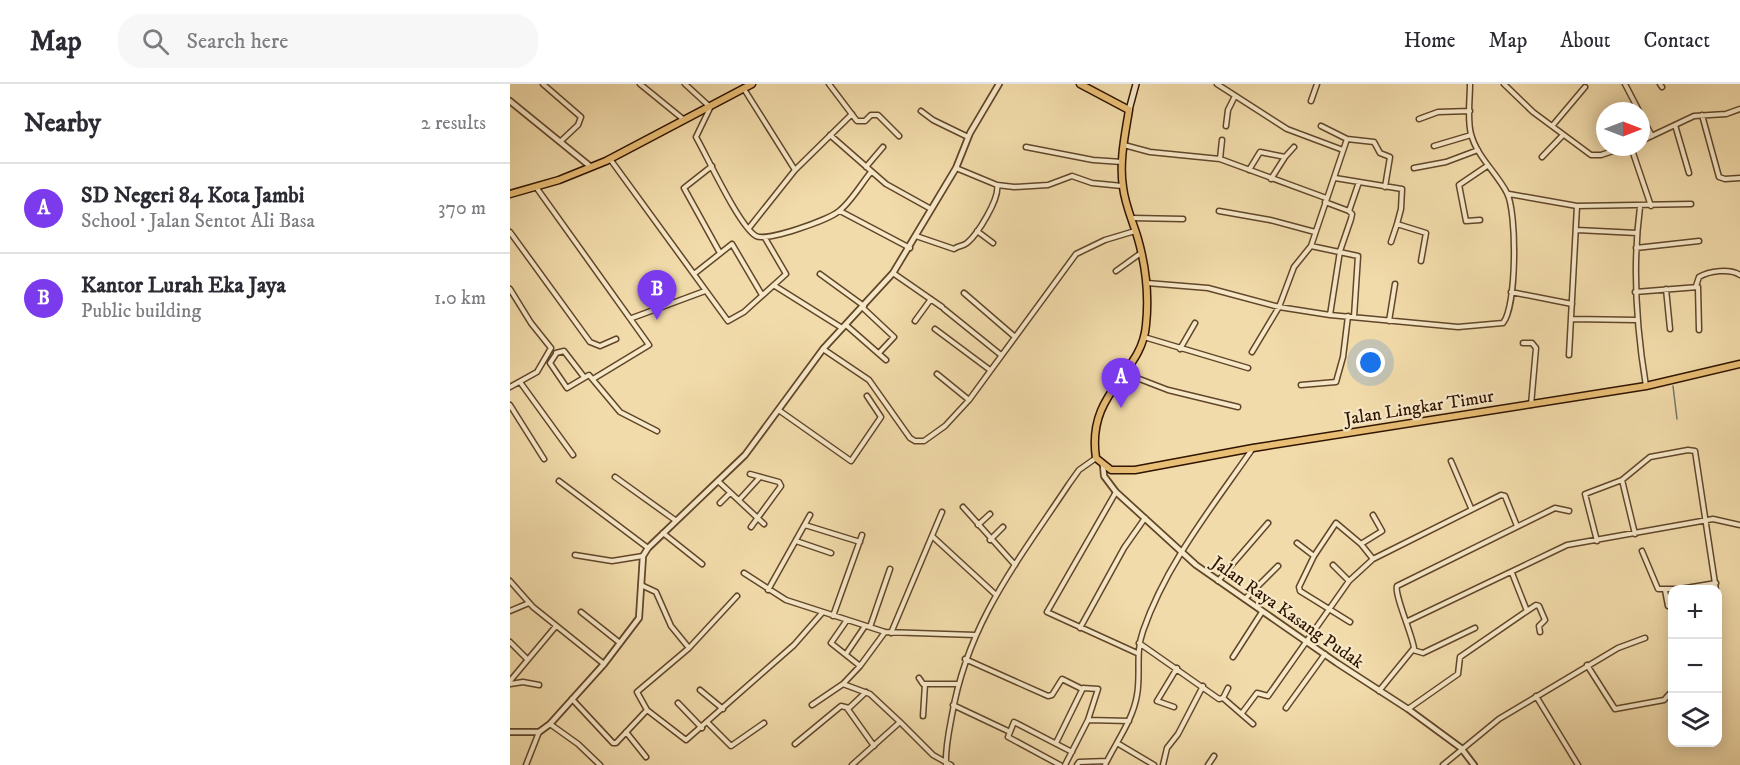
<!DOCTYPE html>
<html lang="en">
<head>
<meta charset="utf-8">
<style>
  :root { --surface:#fff; --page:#f7f7f7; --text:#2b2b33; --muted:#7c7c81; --line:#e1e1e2; --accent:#7c3aed }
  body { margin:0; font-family:"IM FELL DW Pica",serif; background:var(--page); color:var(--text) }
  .controls { position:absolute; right:18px; bottom:18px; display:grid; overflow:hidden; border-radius:12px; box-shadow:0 3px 15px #0003 }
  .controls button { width:54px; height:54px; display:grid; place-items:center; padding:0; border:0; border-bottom:2px solid var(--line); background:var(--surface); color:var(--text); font:30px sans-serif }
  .compass { position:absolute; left:1086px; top:18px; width:54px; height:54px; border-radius:50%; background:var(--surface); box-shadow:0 3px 15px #0003; rotate:90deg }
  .you { position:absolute; left:861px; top:279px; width:21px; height:21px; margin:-15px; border:4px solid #fff; border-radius:50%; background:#1a73e8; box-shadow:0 0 0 9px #1a73e833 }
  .badge { display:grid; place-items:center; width:39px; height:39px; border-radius:50%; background:var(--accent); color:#fff; font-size:20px; font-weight:700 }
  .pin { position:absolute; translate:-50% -50px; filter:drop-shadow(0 2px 3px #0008) }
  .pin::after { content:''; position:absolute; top:32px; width:21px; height:18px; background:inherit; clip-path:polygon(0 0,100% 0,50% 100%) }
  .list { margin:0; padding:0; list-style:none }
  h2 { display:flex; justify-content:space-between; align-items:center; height:78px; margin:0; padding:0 24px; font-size:26px }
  h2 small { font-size:20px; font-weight:400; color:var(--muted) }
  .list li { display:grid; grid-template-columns:39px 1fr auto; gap:18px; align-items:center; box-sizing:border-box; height:90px; padding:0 24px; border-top:2px solid var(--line) }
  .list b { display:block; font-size:22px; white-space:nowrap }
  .list p { margin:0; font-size:20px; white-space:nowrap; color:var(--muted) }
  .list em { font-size:20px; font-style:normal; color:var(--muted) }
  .icon { flex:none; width:33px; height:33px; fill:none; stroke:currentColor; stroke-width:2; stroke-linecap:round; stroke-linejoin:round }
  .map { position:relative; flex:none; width:1230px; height:681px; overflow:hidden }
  header { display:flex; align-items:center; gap:36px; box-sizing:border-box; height:84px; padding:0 30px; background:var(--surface); border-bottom:2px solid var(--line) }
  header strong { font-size:28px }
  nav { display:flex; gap:33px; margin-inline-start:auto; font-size:21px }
  .search { width:420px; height:54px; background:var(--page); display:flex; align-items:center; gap:15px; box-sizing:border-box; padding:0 21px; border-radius:24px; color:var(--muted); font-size:22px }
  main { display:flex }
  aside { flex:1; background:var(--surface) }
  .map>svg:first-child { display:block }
</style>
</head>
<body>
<header>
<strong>Map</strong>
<div class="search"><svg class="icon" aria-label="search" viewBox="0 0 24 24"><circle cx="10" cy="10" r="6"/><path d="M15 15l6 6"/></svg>Search here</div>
<nav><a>Home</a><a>Map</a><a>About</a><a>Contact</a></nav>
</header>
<main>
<aside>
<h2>Nearby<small>2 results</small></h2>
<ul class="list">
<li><span class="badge">A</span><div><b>SD Negeri 84 Kota Jambi</b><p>School · Jalan Sentot Ali Basa</p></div><em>370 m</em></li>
<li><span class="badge">B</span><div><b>Kantor Lurah Eka Jaya</b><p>Public building</p></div><em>1.0 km</em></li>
</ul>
</aside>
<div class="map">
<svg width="1230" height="681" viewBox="0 0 1230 681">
  <rect width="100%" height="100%" fill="#f2dbaa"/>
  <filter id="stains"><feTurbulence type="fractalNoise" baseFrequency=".00333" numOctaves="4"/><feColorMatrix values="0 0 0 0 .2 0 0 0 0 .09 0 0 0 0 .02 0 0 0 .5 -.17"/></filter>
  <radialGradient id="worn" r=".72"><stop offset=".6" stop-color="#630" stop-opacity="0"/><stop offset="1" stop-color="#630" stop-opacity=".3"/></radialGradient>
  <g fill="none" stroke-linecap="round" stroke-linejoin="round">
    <path stroke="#72776b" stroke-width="1.5" d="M1163,302L1167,335"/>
    <g stroke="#60462a" stroke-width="7">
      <path id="minor" d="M33,0L71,33L68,41L51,57
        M130,0L173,35
        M175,0L199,22
        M319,0L347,37H355L361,31H368L389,52
        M707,0L777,45L833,66
        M994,0L1023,28L1081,71H1091L1115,63
        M1115,0L1129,27
        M1150,0L1152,3
        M234,5L285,86
        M801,17L807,0
        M201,22L186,53C198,74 229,142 246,152C256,158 319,136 329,127C341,118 351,100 361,88
        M411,27L423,36L458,53
        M1131,31L1142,52
        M1192,31L1209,93L1215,95L1230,94
        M909,35L928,28L960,27
        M1043,41L1075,3
        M1165,41L1179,89
        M716,42L718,26L725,12
        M320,51L376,100L421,125
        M837,55L864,58L870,69L880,73L875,103
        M1131,57L1184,32L1216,30L1230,25
        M614,61L640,68L710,75L816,114
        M924,62L961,51
        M516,63L583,76L612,78
        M1121,63L1141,122
        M1032,73L1053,51
        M100,75L218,237L234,228L276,190L255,154
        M710,75L712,56
        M202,82L174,104L210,169
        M356,83L373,63
        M904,84L936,78L968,66
        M739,86L750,68L775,73L784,63
        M825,94L892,105L891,125L887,140L916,149L911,177
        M761,95L775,73
        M487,101L504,103L538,101L562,92L582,99L612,102
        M26,103L139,261L83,295
        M999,110L1067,122L1181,120
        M815,118L839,127
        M1130,123C1122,184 1126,242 1136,302
        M330,127L400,164
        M709,127L760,136L805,148
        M622,134L673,135
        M970,136L956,137L949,101L977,82
        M239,144L285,86L342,30
        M1067,146L1127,149
        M467,147L483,159
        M0,148L80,258L90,262L106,255
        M406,152L444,165C449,161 452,163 457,159C468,150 490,114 487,101L446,84
        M881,158L887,140
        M801,162L848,172L844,233
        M1126,164L1189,157
        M606,187L631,169
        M383,189L432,223
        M184,190L222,160L252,211
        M310,190L354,222
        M637,199L698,204L769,223L820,231L948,243L993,239C1007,222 1007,128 997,109C987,89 967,73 961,50C957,35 960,16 960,0
        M265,202L332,244
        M1186,202L1189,193C1199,187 1220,184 1230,191
        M0,205L21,239L41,264L27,288L0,303
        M1156,205L1160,245
        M1001,208L1062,220
        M1125,208L1188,203L1189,246
        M454,209L505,253
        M353,224L384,253L369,269
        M434,225L491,271
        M820,231L830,167L841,135L842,130L839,127L849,98
        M122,234L195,207
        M1062,235L1126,236
        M405,237L421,215
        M879,237L885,200
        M336,241L376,276
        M425,245L480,286
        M634,253L738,284
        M1013,259H1022L1026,264L1021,321
        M313,265L359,296L400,354L405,357H414L435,342L459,316L566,170L595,156L625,147
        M670,265L685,239
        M742,268L769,223L784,183L801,162L837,55L811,42
        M46,269L54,267L74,293
        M46,270L40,279L57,304L79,291L110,328L147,347
        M1059,271L1067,122
        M614,289L658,306L728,323
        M427,290L459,316
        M10,298L63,371
        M791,301L826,298L833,273L838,232
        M0,321L34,375
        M270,327L341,377L371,333L357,312
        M941,377L961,424
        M240,390L269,398L271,402L241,443
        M105,393L165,436
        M49,397L138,464
        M208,397L254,440
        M606,408L537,528L627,569
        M229,416L250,393
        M210,419L220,409
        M453,423L505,481
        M295,441L350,458
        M468,441L480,430
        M153,449L192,480
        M1125,450L1112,396L1140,373L1178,366L1185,367L1206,506
        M422,452L485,510
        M480,456L493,443
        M286,457L321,469
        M1087,457L1075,410L1112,396
        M787,459L804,472
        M851,460L872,447L863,431
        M1132,467L1148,505H1170L1206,499
        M65,471L102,477L133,472
        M823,481L839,497
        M234,489L276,516L375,548L465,551
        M0,497L23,523L94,580
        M708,497L758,439
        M131,501L146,508L161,542L179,564
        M258,506L300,431
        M1155,506L1158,522L1162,523
        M735,515L768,482
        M1208,522V525
        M0,527L19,519
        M1017,527L1026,521L1029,522L1035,536L1029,542L1030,548
        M71,528L110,559
        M323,532L352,451
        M337,536L321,559L350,582L375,548
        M898,537L1057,461L1203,435L1230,441
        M840,538L790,507L789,503L804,472L826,439L851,460L863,475
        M360,543L380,485
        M570,544L614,464L635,434
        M381,549L432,428
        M0,558L17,575
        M629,559L709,615L713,614L718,604
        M903,566L913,569L965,544
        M336,570L355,542
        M723,573L752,528
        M455,575L538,612L542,611L552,595L572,605
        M1077,581L1105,625L1154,616L1162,607
        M350,582L333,600L360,610L390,638
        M409,594L413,600H447
        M0,597L46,542
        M0,600L13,598L29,601
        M190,606L213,625
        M869,607L904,564C902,550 884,510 887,502L1045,424L1059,427
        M1026,612L1068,681
        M713,614L743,640
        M62,615L103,659H106L137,626L176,656L284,561L312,529
        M168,619L192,644
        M302,621L333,600
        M443,621L498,647
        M664,623L647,617L667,584
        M337,624L364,662
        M776,624L815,570
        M898,625L948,590L950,573L1017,527L1002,489
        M137,626L127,608L179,564L227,512
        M732,629L747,609L758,612L839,497L863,475L991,411L995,412L1007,442
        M413,632L415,600
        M578,636L619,637
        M198,639L221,662L254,639
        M40,640L68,660L90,681
        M116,648L136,673
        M546,659L573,604L588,605L578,636L555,681
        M607,659L644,681
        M285,660L331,622L339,624L356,608
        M16,681L29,648
        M342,681L390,638L423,671L441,681
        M436,681C435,665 439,647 442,631C458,538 508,477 559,400L569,386L586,374
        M550,681L498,653L504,638L562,668
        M567,681L569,678L597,677
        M595,681C606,658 623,636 627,611C631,589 625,569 633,547C656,480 703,422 743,364
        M653,681L657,664L668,650L693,602
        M698,681L704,672
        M933,681L989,635L1108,564L1135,554"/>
    </g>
    <g stroke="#60462a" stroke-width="8">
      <path id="tertiary" d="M0,17L81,83
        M593,381L594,392L606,408L686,481L827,579L898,625L951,664L964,681
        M0,648H29L40,640L94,580L129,534L133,472L138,464L235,371L313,265L383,189L446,84L460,49L489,0"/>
    </g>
    <g stroke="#2f1400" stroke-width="8">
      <path id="secondary" d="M619,26L626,0"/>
    </g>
    <g stroke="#2f1400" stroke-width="9">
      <path id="trunk" d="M570,0L619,26C615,51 609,78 613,103C615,121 623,138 628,155C636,183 639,213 636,241C632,291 576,307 586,374L601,386H625L743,364L1136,302L1230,280
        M0,110L49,96L96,77L242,0"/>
    </g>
    <use href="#minor" stroke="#f7e8c8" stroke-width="4"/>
    <use href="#tertiary" stroke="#f7e8c8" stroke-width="4.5"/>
    <use href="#secondary" stroke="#f7e8c8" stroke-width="5"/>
    <use href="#trunk" stroke="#e9be75" stroke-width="6"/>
  </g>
  <g text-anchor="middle" stroke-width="4.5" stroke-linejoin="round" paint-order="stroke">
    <g font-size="18" fill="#2f1400" stroke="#f7e8c8">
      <text transform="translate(909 323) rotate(-9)" y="6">Jalan Lingkar Timur</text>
      <text transform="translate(778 528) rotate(35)" y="6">Jalan Raya Kasang Pudak</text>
    </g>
  </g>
  <rect width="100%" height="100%" filter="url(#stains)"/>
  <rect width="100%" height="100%" fill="url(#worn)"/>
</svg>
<div class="controls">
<button>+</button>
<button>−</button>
<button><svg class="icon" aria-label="layers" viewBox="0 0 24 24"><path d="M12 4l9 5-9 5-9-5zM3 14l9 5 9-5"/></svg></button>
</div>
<svg class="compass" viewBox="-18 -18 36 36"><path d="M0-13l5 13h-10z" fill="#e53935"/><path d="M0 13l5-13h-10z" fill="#7c7c81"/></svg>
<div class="you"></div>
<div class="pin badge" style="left:611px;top:324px">A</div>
<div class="pin badge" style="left:147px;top:236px">B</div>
</div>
</main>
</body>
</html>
